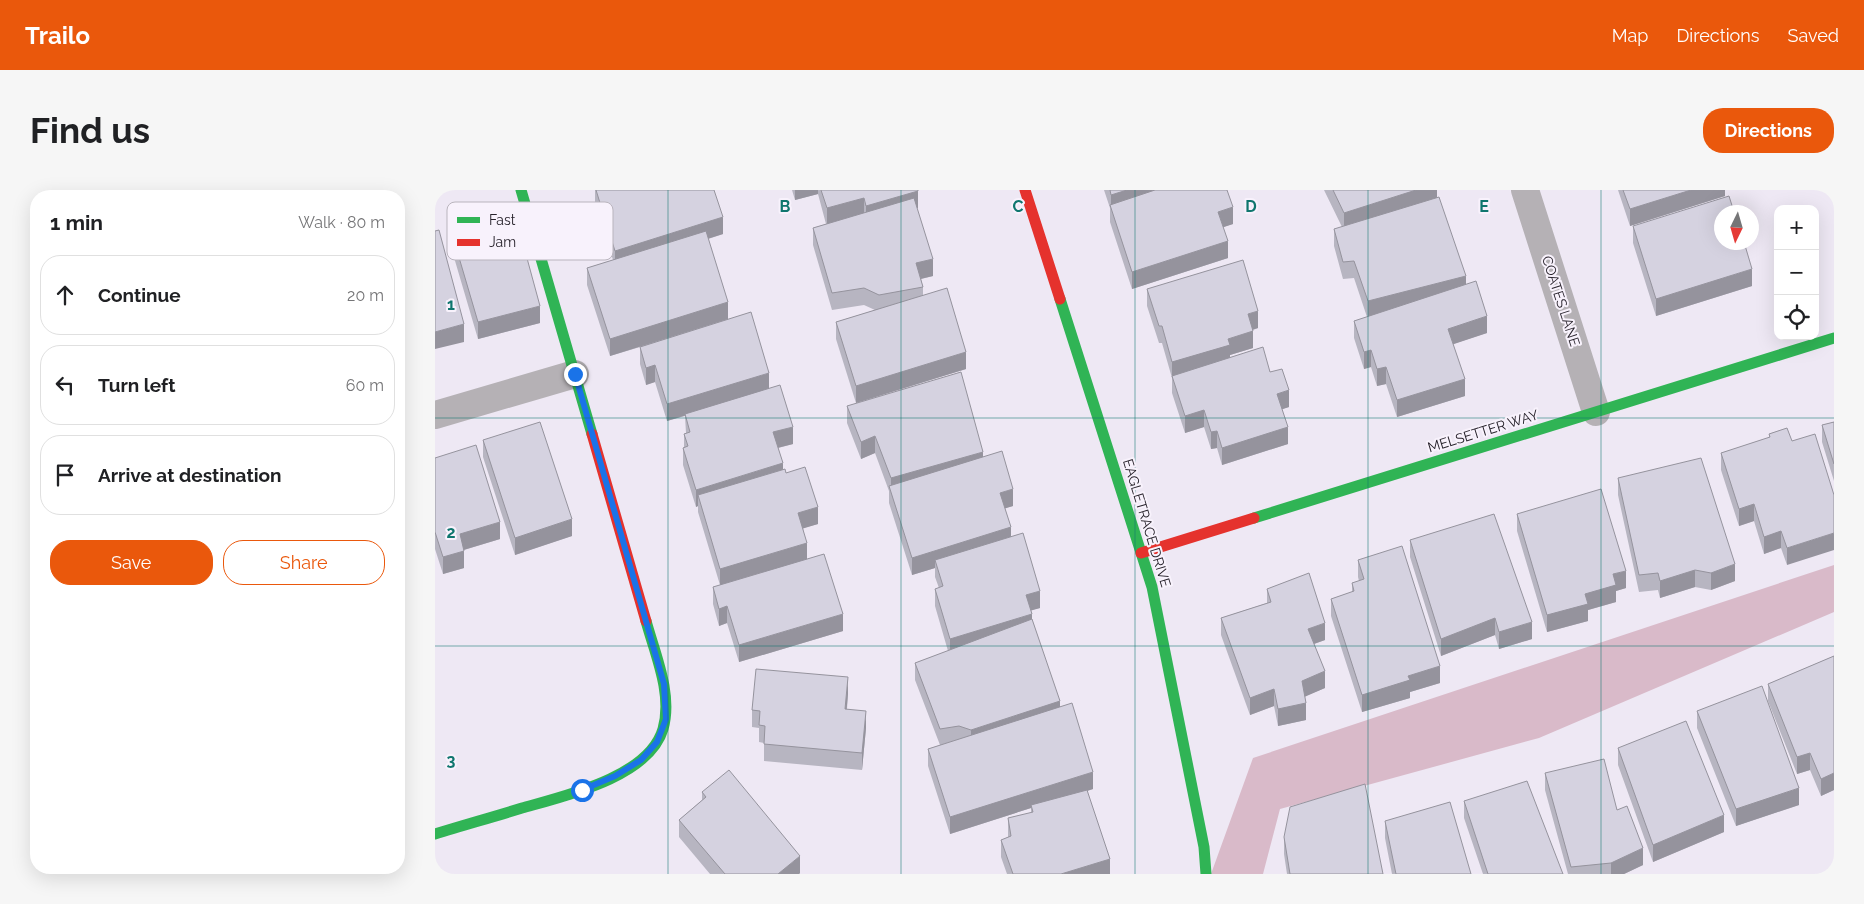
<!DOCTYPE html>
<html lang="en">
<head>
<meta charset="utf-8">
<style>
  :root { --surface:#fff; --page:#f6f6f6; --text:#202124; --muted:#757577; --line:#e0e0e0; --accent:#ea580c }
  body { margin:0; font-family:Raleway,sans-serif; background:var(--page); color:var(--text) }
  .controls { position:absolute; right:15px; top:15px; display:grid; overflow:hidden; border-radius:10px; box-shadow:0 5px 20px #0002 }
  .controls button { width:45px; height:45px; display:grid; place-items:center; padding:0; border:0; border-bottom:1px solid var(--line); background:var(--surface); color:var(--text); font:25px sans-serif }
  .compass { position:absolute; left:1279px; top:15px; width:45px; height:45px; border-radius:50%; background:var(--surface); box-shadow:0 5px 20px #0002; rotate:185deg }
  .stop { position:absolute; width:15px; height:15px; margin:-11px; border:4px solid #1a73e8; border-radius:50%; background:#fff }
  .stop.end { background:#1a73e8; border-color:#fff; box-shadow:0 1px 5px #0008 }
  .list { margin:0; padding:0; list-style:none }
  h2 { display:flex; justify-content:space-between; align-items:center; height:65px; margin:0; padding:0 20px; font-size:21px }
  h2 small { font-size:16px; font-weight:400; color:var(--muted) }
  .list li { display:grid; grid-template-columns:32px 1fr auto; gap:15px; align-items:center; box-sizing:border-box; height:80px; margin:0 10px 10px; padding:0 10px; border:1px solid var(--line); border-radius:20px }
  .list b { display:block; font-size:19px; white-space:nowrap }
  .list em { font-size:16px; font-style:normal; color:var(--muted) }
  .actions { display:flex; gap:10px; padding:15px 20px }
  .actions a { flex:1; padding:11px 0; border:1px solid var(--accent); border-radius:20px; text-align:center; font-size:18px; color:var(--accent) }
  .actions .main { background:var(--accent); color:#fff }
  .icon { flex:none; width:28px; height:28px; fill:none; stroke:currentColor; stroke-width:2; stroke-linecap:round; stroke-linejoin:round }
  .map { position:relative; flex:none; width:1399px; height:684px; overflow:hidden; border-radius:20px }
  header { display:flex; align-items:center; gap:30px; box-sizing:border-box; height:70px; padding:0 25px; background:var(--accent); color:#fff }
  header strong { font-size:24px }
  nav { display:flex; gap:28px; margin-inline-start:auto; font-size:18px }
  .intro { display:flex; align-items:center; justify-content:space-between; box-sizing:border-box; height:120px; padding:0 30px }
  h1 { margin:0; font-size:35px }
  .button { padding:12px 22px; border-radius:20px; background:var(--accent); color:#fff; font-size:18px; font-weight:700 }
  main { display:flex; gap:30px; padding:0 30px }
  aside { flex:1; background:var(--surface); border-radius:20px; box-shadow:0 5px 20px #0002 }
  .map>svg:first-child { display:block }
</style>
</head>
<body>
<header>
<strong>Trailo</strong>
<nav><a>Map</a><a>Directions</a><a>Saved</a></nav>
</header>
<div class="intro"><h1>Find us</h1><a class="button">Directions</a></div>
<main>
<aside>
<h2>1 min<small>Walk · 80 m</small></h2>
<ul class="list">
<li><svg class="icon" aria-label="ahead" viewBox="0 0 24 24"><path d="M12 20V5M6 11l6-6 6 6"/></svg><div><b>Continue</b></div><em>20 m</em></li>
<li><svg class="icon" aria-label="left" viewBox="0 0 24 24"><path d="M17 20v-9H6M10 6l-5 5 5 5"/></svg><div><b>Turn left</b></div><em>60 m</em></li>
<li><svg class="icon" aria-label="arrive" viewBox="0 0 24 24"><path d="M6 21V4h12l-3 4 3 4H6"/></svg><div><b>Arrive at destination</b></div></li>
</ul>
<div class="actions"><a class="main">Save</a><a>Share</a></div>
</aside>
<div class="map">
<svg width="1399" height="684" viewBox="0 0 1399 684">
  <rect width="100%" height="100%" fill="#eee8f4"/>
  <path fill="#d9bac9" d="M1399,375V422L1104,548L845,619L828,684H776L818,568Z"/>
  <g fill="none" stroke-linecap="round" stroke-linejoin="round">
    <path stroke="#b5b1b5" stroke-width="28" d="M1090,0L1161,222
      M0,225L140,184"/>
    <path stroke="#30b455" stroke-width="11" d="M86,0L157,244
      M625,109L717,397L769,657L771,684
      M819,328L1399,148
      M0,644C29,635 58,627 87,618C130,606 214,587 228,539C238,504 220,464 211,431"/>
    <path stroke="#e5322d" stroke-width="11" d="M590,0L625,109
      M157,244L211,431
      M706,363L819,328"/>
  </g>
  <path fill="#b7b5c1" d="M160,0H279L288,44L273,49L293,129L334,199L358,254L343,258L348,279L351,283L383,334L368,338L372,369L408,441L304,472L292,433L284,436L278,414V397L285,395L263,322V316L261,317L248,275V258L249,257V244L251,243L250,226L232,231L220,192L211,195L205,174V157L175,166L152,95V78L178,70L160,12Z
    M357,0H483V18H482L498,86L486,89L488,97V105L531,179L421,213L401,149V132L440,120L429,115L397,120L378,55V38L391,34L383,4L360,10Z
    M669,0H792L798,34L788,37L793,68L697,99L675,32V18Z
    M889,0H1002V8L1031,94L1052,143L1018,154L1030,206L962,227L951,194L942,196L936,177L929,179L919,148V131L932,127L919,88L908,89L899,56V39L907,37Z
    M1183,0H1290V6L1195,36Z
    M13,30L105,133L43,149L13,47Z
    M1198,36L1317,96L1221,126L1198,53Z
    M712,99L823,138L818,140V158L795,165V167L835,182L854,217L847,219L853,254L787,275L782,258L776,259L769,237L750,243L737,203V188L727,153H724L712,116Z
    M412,216L548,267L578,316L570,318L576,347L605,418L596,420L597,429L625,517L658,599L652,601L675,684H572L566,667V650L573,647V628L596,623V618L515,644L493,576V559L505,555L480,490V473L513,461L500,416V399L504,398L500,387V378L477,385L454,313V301L440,263L426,269L412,233Z
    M1399,232V291L1387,252V235Z
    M1352,238V375L1346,358L1329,364L1319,331L1304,336L1286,280V263L1334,248V244Z
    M48,250L137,346L80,365L48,267Z
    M0,268L65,349L29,360V378L8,384L0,359Z
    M1183,288L1300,391L1276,400L1260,397L1225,408L1223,400L1204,402L1183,305Z
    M1082,324L1191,398L1181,401V412L1153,420V431L1112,442L1082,341Z
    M975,350L1097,449L1064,459L1060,445L1006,466L975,367Z
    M923,370L1005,493L975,502V508L927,522L896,426V409L917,402V393L924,391L923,387Z
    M832,399L890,450L879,454L890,498L870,506L871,530L843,536L839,516L815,525L786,445V428L832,413Z
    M1399,466V600L1386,606L1375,580L1362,584L1333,511V494Z
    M413,504L412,519L431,538L427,580L329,571V553L324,552V538L317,537V520Z
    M1262,521L1364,615L1301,636L1262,538Z
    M1183,558L1289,642L1218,672L1183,575Z
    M1110,583L1182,620L1208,675L1189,684H1133L1110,600Z
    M267,602L365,683L364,684H275L244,647V630L267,610Z
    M1029,611L1128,684H1048L1029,628Z
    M950,631L1036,684H957L950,648Z
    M849,647L948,684H852L849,664Z"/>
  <path fill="#95939d" d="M360,0H383V4L360,10Z
    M692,0H750L676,19V5Z
    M981,0H1002V11L909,40V23Z
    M1256,0H1290V6L1195,36V19Z
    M483,1V18L431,33V16Z
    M429,8V25L392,35V18Z
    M798,17V34L783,39V22Z
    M288,27V44L180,78V61Z
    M793,51V68L697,99V82Z
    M498,69V86L481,90V73Z
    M1317,79V96L1221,126V109Z
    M1031,86V103L933,128V111Z
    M293,112V129L175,166V149Z
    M105,116V133L43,149V132Z
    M823,121V138L813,141V124Z
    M1052,126V143L1013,156V139Z
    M29,134V152L0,159V142Z
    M818,141V158L795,165V172L737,186V172L793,149Z
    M936,160V177L929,179V162Z
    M531,162V179L421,213V196Z
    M220,175V192L211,195V178Z
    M951,177V194L942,196V179Z
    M334,183V200L232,231V214Z
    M1030,189V206L962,227V210Z
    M854,200V217L842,221V204Z
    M769,220V237L750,243V226Z
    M358,237V254L338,259V242Z
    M853,237V254L787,275V258Z
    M782,241V258L776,259V242Z
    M440,246V263L426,269V252Z
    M548,262V279L456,301V288Z
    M348,273V290L263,305V316L261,317V300Z
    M578,299V316L565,320V303Z
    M1319,314V331L1304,336V319Z
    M383,317V334L363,340V323Z
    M137,329V346L80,365V348Z
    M65,332V349L25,361V344Z
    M576,337V354L500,370V378L477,385V368Z
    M1346,341V358L1329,364V347Z
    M1399,343V360L1352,375V358Z
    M372,353V370L285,396V379Z
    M29,361V378L8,384V367Z
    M1300,374V391L1276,400V383Z
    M1260,380V397L1225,408V391Z
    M1191,381V398L1181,401V412L1153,420V431L1112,442V425L1150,404L1178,384Z
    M605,401V418L591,422V405Z
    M292,416V433L284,436V419Z
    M408,424V441L304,472V455Z
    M597,424V441L515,466V449Z
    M1060,428V445L1006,466V449Z
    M1097,432V449L1064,459V442Z
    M890,433V450L873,456V439Z
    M1005,476V493L975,502V508L927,522V505L973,486Z
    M890,481V498L867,508V491Z
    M413,487V504L410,536V519Z
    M839,499V516L815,525V508Z
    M625,511V528L536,557V540Z
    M871,513V530L843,536V519Z
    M431,521V538L427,580V563Z
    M1375,563V580L1362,584V567Z
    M658,582V599L597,618L596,615V618L515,644V627Z
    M1399,583V600L1386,606V589Z
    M1364,598V615L1301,636V619Z
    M1289,625V642L1218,672V655Z
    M1208,658V675L1189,684H1176V673Z
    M365,666V683L364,684H343Z
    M675,669V684H626Z"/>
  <path fill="#d5d2e0" stroke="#95939d" d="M161,0H279L288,27L180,61Z
    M386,0H483V1L431,16L429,8L392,18Z
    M675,0H692L676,5Z
    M720,0H792L798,17L783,22L793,51L697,82L675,15Z
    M898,0H981L909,23Z
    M1188,0H1256L1195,19Z
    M1294,6L1299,22H1286V52H1309L1317,79L1221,109L1198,36Z
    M1004,7L1031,86L933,111L919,71L908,72L899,39Z
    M479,8L498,69L481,73L488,97L444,105L429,98L397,103L378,38Z
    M77,13L105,116L43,132L13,30Z
    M4,40L29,134L0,142V41Z
    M271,41L293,112L175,149L152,78Z
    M808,70L823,121L813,124L818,141L793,149L795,155L737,172L727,136H724L712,99Z
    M1041,91L1052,126L1013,139L1030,189L962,210L951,177L942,179L936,160L929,162L919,131Z
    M512,98L531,162L421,196L401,132Z
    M316,122L334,183L232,214L220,175L211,178L205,157Z
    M828,157L835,182L847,179L854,200L842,204L853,237L787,258L782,241L776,242L769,220L750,226L737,186Z
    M526,182L548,262L456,288L440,246L426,252L412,216Z
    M345,195L358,237L338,242L348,273L261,300L248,258L253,256L249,244L255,242L250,224Z
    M105,232L137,329L80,348L48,250Z
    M1399,232V274L1387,235Z
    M1352,238L1357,251L1380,244L1399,305V343L1352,358L1346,341L1329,347L1319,314L1304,319L1286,263L1335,247L1334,244Z
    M41,255L65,332L25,344L29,361L8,367L0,342V268Z
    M567,261L578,299L565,303L576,337L477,368L454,296Z
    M1266,268L1300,374L1276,383L1260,380L1225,391L1223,383L1204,385L1183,288Z
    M370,277L383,317L363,323L372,353L285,379L263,305L350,279L351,283Z
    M1166,299L1191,381L1178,384L1181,395L1150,404L1153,414L1112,425L1082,324Z
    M1059,324L1097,432L1064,442L1060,428L1006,449L975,350Z
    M588,343L605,401L591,405L597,424L515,449L500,399L508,396L500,370Z
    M967,356L1005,476L973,486L975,490L927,505L896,409L919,401L917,393L929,389L923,370Z
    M389,364L408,424L304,455L292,416L284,419L278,397Z
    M874,383L890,433L873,439L890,481L867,491L871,513L843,519L839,499L815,508L786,428L836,412L832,399Z
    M597,429L625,511L536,540L524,536L505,539L480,473Z
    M1399,466V583L1386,589L1375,563L1362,567L1333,494Z
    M321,479L413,487L410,519L431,521L427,563L329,554L330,536L324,535L325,521L317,520Z
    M1327,496L1364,598L1301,619L1262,521Z
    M637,513L658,582L515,627L493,559Z
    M1251,531L1289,625L1218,655L1183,558Z
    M1169,569L1182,620L1192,616L1208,658L1176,673L1136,677L1110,583Z
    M294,580L365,666L343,684H290L244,630L271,607L267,602Z
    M1092,591L1128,684H1053L1029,611Z
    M930,594L948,684H855L849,647L855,617Z
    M652,600L675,669L626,684H578L566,650L576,646L573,628L598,622L596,615Z
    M1015,612L1036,684H961L950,631Z"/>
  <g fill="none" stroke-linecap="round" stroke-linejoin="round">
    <path stroke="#1a73e8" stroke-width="6" d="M140,184L229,494L231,529L222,552L206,570L180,586L147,600"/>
  </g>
  <path fill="none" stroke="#0f766e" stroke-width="1" stroke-opacity="0.55" d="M233,0V684M466,0V684M700,0V684M933,0V684M1166,0V684M0,228H1399M0,456H1399"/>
  <g text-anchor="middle" stroke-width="4" stroke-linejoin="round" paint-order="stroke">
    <g font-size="14" fill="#27222b" stroke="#f8f2fc">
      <text transform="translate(1126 111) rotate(72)" y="5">COATES LANE</text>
      <text transform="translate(1048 241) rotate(-17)" y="5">MELSETTER WAY</text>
      <text transform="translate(712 333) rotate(73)" y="5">EAGLETRACE DRIVE</text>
    </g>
  </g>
  <rect x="12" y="12" width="166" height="58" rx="8" fill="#f8f2fc" stroke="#b9b4bd" stroke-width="1"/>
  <rect x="22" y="27" width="23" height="6" fill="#30b455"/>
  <rect x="22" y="49" width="23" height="7" fill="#e5322d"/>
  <g font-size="14" fill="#27222b">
    <text x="54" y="35">Fast</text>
    <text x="54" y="57">Jam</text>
  </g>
  <g font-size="16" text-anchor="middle" font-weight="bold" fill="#0f766e" stroke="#f8f2fc" stroke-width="4" stroke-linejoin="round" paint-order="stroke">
    <text x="350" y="22">B</text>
    <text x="583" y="22">C</text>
    <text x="816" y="22">D</text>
    <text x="1049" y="22">E</text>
    <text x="16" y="120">1</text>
    <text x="16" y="348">2</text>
    <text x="16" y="576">3</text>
  </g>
</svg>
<div class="controls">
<button>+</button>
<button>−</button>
<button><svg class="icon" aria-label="locate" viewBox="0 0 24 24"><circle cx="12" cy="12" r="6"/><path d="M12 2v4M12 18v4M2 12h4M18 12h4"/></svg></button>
</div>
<svg class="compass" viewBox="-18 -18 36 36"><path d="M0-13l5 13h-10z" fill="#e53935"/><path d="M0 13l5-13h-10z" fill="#757577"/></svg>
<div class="stop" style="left:147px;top:600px"></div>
<div class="stop end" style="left:140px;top:184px"></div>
</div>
</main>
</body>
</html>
